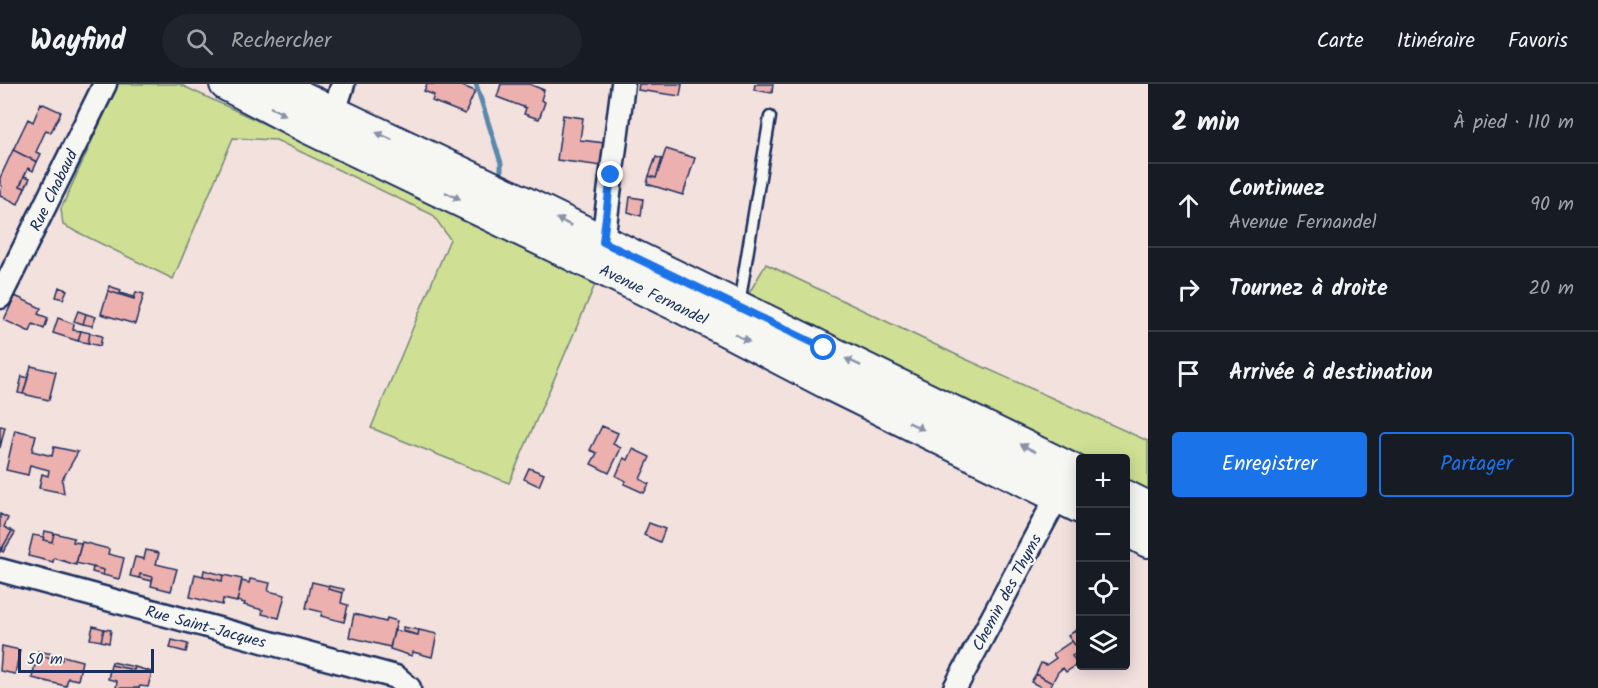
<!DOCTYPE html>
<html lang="fr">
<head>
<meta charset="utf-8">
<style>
  :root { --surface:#171b24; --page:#20242c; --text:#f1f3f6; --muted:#9ea1a6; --line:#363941; --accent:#1a73e8 }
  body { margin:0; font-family:Kalam,sans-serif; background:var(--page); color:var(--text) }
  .controls { position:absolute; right:18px; bottom:18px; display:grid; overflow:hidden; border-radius:6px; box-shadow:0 3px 15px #0003 }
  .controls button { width:54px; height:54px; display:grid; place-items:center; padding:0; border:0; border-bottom:2px solid var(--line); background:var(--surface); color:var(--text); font:30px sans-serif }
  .scale { position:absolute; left:18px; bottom:15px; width:136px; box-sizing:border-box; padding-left:6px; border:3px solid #1b2f5e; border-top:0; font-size:16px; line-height:21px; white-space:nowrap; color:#1b2f5e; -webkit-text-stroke:4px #f6f6f2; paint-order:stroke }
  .stop { position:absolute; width:18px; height:18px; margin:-14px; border:4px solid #1a73e8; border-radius:50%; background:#fff }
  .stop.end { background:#1a73e8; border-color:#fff; box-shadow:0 2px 6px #0008 }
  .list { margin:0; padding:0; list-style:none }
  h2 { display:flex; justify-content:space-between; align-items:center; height:78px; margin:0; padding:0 24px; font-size:26px }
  h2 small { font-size:20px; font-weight:400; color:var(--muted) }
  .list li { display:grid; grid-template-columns:39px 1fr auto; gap:18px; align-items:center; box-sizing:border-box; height:84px; padding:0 24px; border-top:2px solid var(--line) }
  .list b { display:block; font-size:22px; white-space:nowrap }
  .list p { margin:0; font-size:20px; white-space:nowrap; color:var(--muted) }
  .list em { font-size:20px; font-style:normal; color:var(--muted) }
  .actions { display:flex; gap:12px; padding:18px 24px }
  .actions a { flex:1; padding:14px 0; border:2px solid var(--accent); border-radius:6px; text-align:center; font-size:21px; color:var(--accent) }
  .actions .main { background:var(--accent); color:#fff }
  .icon { flex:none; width:33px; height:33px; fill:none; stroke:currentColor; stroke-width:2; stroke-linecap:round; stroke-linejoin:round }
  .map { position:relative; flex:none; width:1148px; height:604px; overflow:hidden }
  header { display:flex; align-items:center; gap:36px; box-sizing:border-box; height:84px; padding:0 30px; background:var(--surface); border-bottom:2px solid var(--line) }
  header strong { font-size:28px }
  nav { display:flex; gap:33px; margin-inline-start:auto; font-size:21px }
  .search { width:420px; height:54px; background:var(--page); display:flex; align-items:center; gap:15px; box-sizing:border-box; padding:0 21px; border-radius:33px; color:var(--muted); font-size:22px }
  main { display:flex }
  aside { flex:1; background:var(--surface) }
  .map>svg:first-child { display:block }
</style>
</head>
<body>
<header>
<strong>Wayfind</strong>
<div class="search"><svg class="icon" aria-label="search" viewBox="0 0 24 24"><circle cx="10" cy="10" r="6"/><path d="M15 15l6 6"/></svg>Rechercher</div>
<nav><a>Carte</a><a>Itinéraire</a><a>Favoris</a></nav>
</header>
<main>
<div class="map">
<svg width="1148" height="604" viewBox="0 0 1148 604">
  <rect width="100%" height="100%" fill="#f3e1de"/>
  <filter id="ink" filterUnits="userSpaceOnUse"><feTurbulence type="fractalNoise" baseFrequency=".0167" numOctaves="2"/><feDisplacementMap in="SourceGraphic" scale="12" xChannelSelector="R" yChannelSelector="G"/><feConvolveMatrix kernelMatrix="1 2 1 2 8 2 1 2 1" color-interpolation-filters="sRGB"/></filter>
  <g filter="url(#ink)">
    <path fill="#cfe094" stroke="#758879" stroke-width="1.5" d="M118,0H179L597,196L509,399L371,344L450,155L433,131L276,56L233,54L173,195L63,141L61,125Z
      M766,180L961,273L1148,357V414L1126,403V374H1080L745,216Z"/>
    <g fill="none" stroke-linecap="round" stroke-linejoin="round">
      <path stroke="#5889ad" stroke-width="5" d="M476,0L501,79V89"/>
    </g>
    <path fill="#ecb1af" stroke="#1b2f5e" stroke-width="1.5" d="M427,0H457L475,7L465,30L432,17L434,11L424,7Z
      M501,0H529L544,6L541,16L545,18L539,35L524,30L526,24L497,13Z
      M639,0H682L680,12L638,6Z
      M755,0H773L772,9L754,6Z
      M41,19L61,28L51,48L46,46L36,68L41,70L37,78L13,66L28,35L33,38Z
      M563,31L583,34L580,56L605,59L602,82L557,76Z
      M666,65L695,74L683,111L647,100L649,92L656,94Z
      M13,66L37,78L33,87L28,84L20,102L25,104L18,120L0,111L2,102L0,101V94Z
      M656,73L662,75L656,94L649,92Z
      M24,92L30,94L25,104L20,102Z
      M630,113L643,115L641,132L628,128Z
      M109,202L121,206L120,209L134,213V215L108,207Z
      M59,203L67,206L63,215L56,213Z
      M108,207L134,215L136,208L144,210L135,240L101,230Z
      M15,212L41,224L38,230L48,234L44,245L33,240L30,248L4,236Z
      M78,227L86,230L83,240L74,237Z
      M86,230L96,233L92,242L83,240Z
      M58,234L74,240L73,246L81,247L78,257L53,249Z
      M81,247L90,249L88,259L78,257Z
      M90,249L102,252L100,262L88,259Z
      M31,282L56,288L49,316L23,310Z
      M22,292L28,294L23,310L18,309Z
      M0,342L5,343L0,364Z
      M602,342L618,349L613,360L621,364L609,389L591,380L597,369L590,366Z
      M15,346L36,351L32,367L52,372L54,363L78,368L62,396L64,409L39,404L42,390L48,392L49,386L30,381L28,391L6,386Z
      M633,365L650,373L640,395L649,400L644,409L624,400L626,397L616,392L624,374L628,376Z
      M529,384L544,390L539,402L524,395Z
      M0,430L8,434L4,443L12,447L0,468Z
      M649,439L665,445L660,458L644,451Z
      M12,447L15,449L3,468L1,466Z
      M45,447L54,449L52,458L43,456Z
      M54,449L74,454L73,458L81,459L76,481L54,474L53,478L28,472L33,451L44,453L43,456L52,458Z
      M82,458L109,465L108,470L124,474L119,495L103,491L104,486L76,479Z
      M146,466L159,469L156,480L177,485L171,507L151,502L153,493L140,490L139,494L130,492L135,473L144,475Z
      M93,483L104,486L103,491L92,488Z
      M204,486L223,491L222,497L203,492Z
      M140,490L153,493L152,497L139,494Z
      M195,490L222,497L223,491L242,495L237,518L223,515L222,521L190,513Z
      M250,495L270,499L268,507L285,511L279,534L262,530L263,526L244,521L245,519L237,517L242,497L249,499Z
      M312,498L329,502L328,505L343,509L341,519L348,521L344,538L321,532L322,528L306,524Z
      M329,502L344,505L343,509L328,505Z
      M354,530L386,538L387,534L397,537L390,563L349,553Z
      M93,542L104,545L101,557L90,555Z
      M403,543L419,546L418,551L403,547Z
      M1080,543V558L1075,561L1068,552Z
      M104,545L111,546L109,559L101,557Z
      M394,546L418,551L419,546L437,550L432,573L413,568L412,572L390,565Z
      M172,556L188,560L186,568L170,564Z
      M1072,557L1075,561L1080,558V570L1079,568L1072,572L1078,580L1066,588L1063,584L1058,588L1052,599L1036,590L1041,579L1046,581L1056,574L1053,570Z
      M2,562L20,566L15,590L0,587Z
      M38,567L63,572L62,576L37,571Z
      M37,571L62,576L63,572L82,577L78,596L68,594L66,602L32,594Z
      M112,578L135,583L134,586L111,581Z
      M111,581L134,586L135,583L152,588L148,603L140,602L139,604H116L117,597L108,595Z
      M1036,590L1052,599L1050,604H1043L1031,598Z"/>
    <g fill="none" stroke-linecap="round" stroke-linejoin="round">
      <g stroke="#1b2f5e" stroke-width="15">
        <path id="lane" d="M739,220L770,33"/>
      </g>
      <g stroke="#1b2f5e" stroke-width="27">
        <path id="street" d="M334,28L343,0
          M603,157L623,0
          M0,213L105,0
          M0,486L396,593L409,604
          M955,604L1058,411"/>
      </g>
      <g stroke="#1b2f5e" stroke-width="36">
        <path id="secondary" d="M226,0L308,43L684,224L832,301L1080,423
          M273,0L512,113L1080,390
          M1126,413L1148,424
          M1126,445L1148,457"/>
      </g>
      <use href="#lane" stroke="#f6f6f2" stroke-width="10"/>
      <use href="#street" stroke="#f6f6f2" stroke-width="22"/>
      <use href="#secondary" stroke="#f6f6f2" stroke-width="32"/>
    </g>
    <defs><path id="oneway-solid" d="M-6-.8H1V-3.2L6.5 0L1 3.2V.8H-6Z" transform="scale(1.5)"/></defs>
    <g fill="#8892a8">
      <use href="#oneway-solid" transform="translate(278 27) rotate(27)"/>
      <use href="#oneway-solid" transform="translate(384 52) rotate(-155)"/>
      <use href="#oneway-solid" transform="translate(453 112) rotate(26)"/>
      <use href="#oneway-solid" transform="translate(564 138) rotate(-154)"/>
      <use href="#oneway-solid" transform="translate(742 254) rotate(28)"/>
      <use href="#oneway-solid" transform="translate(853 278) rotate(-155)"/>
      <use href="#oneway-solid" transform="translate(916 342) rotate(26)"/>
      <use href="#oneway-solid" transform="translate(1028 364) rotate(-153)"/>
    </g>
  </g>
  <g fill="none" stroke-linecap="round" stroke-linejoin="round" filter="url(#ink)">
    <path stroke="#1a73e8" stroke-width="8" d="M611,91L603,158L824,264"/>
  </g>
  <g text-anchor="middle" stroke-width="4.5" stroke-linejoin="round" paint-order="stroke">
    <g font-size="16" fill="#1b2f5e" stroke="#f6f6f2">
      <text transform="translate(53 106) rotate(-64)" y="6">Rue Chabaud</text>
      <text transform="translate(654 210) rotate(26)" y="6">Avenue Fernandel</text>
      <text transform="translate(1006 508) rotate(-62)" y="6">Chemin des Thyms</text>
      <text transform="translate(206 542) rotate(15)" y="6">Rue Saint-Jacques</text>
    </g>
  </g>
</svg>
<div class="controls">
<button>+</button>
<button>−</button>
<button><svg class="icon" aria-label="locate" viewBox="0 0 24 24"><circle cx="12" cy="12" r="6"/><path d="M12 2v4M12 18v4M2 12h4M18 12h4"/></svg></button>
<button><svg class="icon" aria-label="layers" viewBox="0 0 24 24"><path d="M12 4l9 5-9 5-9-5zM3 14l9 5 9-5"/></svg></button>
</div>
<div class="scale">50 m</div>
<div class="stop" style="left:824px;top:264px"></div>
<div class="stop end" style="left:611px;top:91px"></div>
</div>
<aside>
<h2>2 min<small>À pied · 110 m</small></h2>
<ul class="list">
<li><svg class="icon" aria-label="ahead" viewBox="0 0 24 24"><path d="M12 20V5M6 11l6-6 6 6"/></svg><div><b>Continuez</b><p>Avenue Fernandel</p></div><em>90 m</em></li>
<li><svg class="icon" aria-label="right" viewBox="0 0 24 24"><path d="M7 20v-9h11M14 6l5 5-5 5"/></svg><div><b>Tournez à droite</b></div><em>20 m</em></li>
<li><svg class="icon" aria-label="arrive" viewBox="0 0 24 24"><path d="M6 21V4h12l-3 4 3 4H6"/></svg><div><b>Arrivée à destination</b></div></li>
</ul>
<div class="actions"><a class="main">Enregistrer</a><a>Partager</a></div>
</aside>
</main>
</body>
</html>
